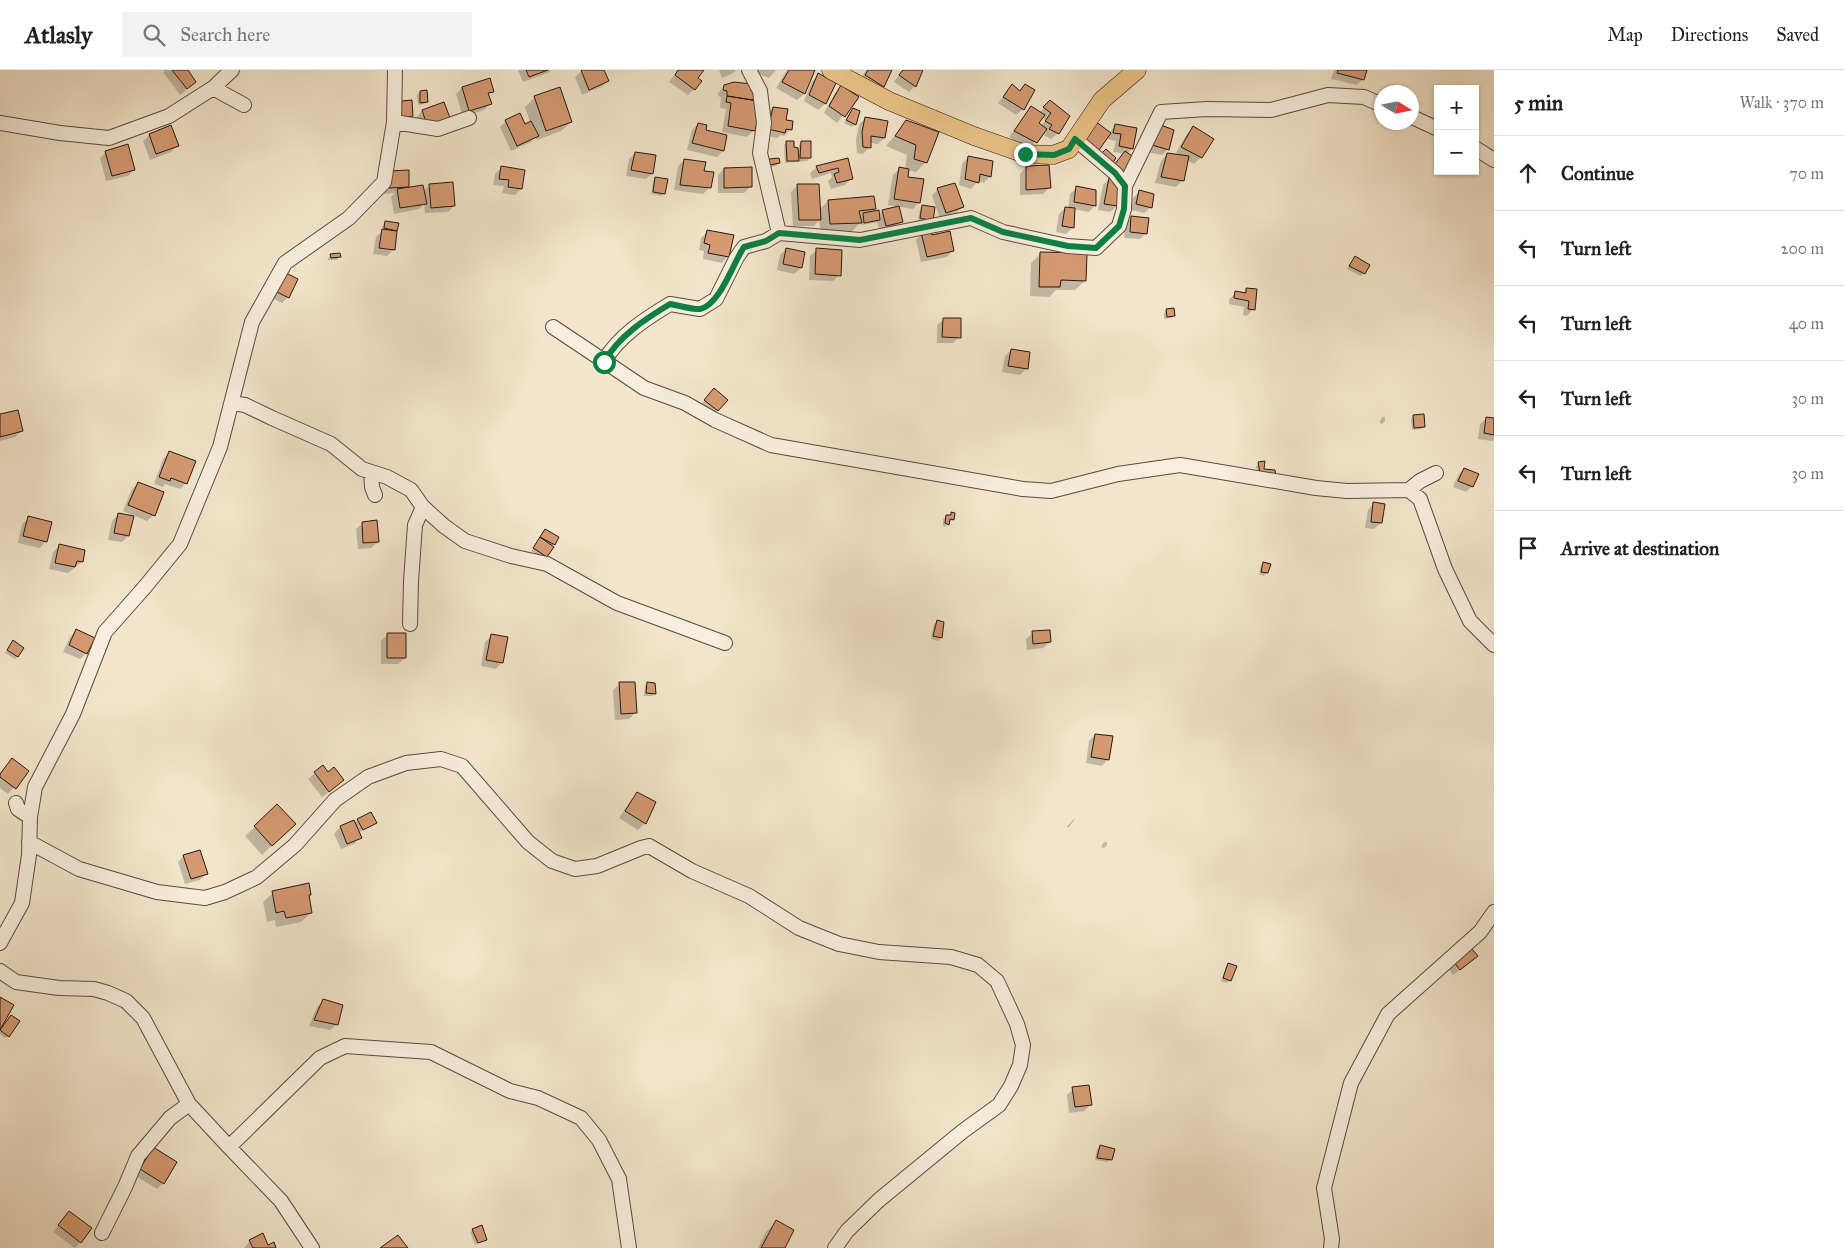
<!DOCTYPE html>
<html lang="en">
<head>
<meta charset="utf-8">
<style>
  :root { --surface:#fff; --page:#f2f2f2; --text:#222; --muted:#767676; --line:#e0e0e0 }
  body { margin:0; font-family:"IM FELL Great Primer",serif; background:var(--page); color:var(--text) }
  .controls { position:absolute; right:15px; top:15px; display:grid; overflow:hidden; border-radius:0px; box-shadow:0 1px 4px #0004 }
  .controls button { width:45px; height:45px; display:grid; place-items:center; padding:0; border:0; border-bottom:1px solid var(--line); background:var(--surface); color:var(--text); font:25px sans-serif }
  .compass { position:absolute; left:1374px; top:15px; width:45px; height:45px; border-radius:50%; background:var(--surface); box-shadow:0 1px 4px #0004; rotate:100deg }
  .stop { position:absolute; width:15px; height:15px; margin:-11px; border:4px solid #0b8043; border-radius:50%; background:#fff }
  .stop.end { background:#0b8043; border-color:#fff; box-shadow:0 1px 5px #0008 }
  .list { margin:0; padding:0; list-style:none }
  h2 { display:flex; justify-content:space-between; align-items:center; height:65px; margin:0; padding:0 20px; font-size:21px }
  h2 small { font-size:16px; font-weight:400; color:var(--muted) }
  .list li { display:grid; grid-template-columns:32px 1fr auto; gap:15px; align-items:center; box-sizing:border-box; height:75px; padding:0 20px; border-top:1px solid var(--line) }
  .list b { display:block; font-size:19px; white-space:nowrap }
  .list em { font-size:16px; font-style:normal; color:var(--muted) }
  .icon { flex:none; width:28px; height:28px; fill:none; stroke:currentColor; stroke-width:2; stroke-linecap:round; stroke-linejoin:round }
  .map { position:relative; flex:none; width:1494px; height:1178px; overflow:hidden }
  header { display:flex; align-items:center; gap:30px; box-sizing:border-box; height:70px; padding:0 25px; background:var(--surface); border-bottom:1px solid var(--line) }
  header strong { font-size:24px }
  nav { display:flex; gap:28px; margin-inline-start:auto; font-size:18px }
  .search { width:350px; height:45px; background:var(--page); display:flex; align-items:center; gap:12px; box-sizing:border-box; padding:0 18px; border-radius:0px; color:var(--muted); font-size:19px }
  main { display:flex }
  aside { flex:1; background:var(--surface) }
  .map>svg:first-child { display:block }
</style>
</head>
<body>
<header>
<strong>Atlasly</strong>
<div class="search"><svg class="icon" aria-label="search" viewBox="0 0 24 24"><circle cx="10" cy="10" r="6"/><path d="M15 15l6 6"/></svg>Search here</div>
<nav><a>Map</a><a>Directions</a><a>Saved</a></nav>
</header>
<main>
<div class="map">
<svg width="1494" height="1178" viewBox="0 0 1494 1178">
  <rect width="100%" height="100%" fill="#f3e5cb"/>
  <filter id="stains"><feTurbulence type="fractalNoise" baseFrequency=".004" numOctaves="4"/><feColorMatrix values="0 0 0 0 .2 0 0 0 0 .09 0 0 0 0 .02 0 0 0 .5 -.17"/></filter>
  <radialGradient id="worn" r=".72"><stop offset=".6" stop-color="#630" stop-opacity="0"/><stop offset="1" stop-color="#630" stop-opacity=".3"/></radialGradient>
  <path fill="#0003" fill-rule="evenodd" d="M165,0H186L188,18L180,25L163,2Z
    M518,0H551L548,3L523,12Z
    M583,0H603L608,11L601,17L582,25L575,7Z
    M678,0H702L696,8L694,19L688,25L669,12Z
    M719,0H736L733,3L722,8Z
    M748,0H776L769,8Z
    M787,0L813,1L804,24L797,30L776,18Z
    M866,0H891L883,16L877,22L860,11Z
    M902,0H922L915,16L909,22L894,12Z
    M1334,0H1365L1363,9L1357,15L1331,9Z
    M819,5L835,14L825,34L818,40L804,31L812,11Z
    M1012,15L1019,22L1026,15L1023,39L1016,45L998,33Z
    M725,16L753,22L752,31L753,61L747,67L722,62L726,39L720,38L721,27L718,26V23Z
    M842,17L857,27L837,53L824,43L835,23Z
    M462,18L492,21L488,26L490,34L484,40L463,47L456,24Z
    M420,22L427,32L424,34L418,35L417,25Z
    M535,27L571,52L561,61L537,70L535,67L531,72L511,81L500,57L506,51L524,55L530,52L525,37Z
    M1050,32L1058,63L1051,69L1044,65L1046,62L1044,60L1029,79L1009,67L1031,38L1039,43ZM1042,47L1046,50L1041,56L1037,53Z
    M444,34L442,54L421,61L416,48L422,41Z
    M773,38L790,60L784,66L781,65L777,68L763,65L767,45Z
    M851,42H858L855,54L852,57L844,53Z
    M866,48L884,68L878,74L870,73L869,78L863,84L857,83L856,69L859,54Z
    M907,51L926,92L916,102L908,100L906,108L919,132L913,139L888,135L893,105L899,99L905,100L907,85L886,76Z
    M698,54L723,81L717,87L687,80L692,60Z
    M1116,55L1132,79L1127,84L1113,82L1116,71L1108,69L1109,63L1092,85L1077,74L1109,63Z
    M1193,58L1212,69L1201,87L1194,94L1187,90L1183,110L1176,117L1155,113L1161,91L1167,84L1181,86L1176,83L1187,64Z
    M1152,62L1168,79L1162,85L1147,82Z
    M149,65L177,75L171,82L150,90L143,71Z
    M787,72L793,78L798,79L799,75L801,73L810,88L807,91L785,93L784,75Z
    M106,82L134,99L128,106L106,111L100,88Z
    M635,83L652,103L646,109L626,106L629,89Z
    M968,87L990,106L984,113L978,111L971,119L959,115L962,94Z
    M847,89L852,108L845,115L831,119L828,111L832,107L831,103L812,109L810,103L817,97Z
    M684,90L703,102L710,117L703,124L674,120L678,96Z
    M770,90L778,93L776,96L767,98V93Z
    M1026,97L1049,118L1043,124L1020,125V104Z
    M501,98L521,119L515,125L502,123L504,116L493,115L495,104Z
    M724,99L751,116L744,123H718V105Z
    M407,101L408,118L423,121L430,115L454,136L448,142L425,143L424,134L419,139L394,144L391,127L395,123L383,124L382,109Z
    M656,108L664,124L661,126L651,124L653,111Z
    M1109,109L1117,136L1110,142L1098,140L1103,115Z
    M798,115L819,140L828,131L875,139L871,143L878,146L883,141L901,152L895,158L880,162L877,152L862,155L861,152L851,162L821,164L819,150L814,156H793L791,122Z
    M1077,117L1095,135L1089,142L1074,139L1073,157L1066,164L1056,162L1059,144L1065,138L1068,139L1070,124Z
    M938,119L963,137L956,143L940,149L932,125Z
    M1140,121L1151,137L1144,143L1131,140L1133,128Z
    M923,136L929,153L918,151L920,139Z
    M1132,147L1146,163L1140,169L1124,168L1125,154Z
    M386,152L396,160L394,162L393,180L387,186L373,184L376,167L382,161L383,155Z
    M708,161L728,186L722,193L703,189L704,181L699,180L701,168Z
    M922,164L931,167L953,180L947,187L921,192L916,170Z
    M786,179L801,198L794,204L777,200L780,185Z
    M817,180L839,205L833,211L809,210L810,186Z
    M1041,183L1085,211L1075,220H1056L1049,227L1030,226L1031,193Z
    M331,185L339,187L337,190H328V188Z
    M1353,190L1364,203L1361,206L1347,199Z
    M280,211L288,227L282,233L272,228Z
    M1247,219L1253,239L1247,246L1243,245L1244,237L1229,234V229L1236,223L1242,224Z
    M1166,240L1174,246L1171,248L1164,249V243Z
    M944,249L959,267L953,273H937V255Z
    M1011,280L1027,298L1020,305L1002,302L1005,286Z
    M708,326L726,330L710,347L699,337Z
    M0,345L22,361L15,367L0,371Z
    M1413,346L1424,356L1421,359L1412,360L1411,349Z
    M1383,347H1385V351L1382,354L1380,353V350Z
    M1487,348L1494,349V370L1492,371L1478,369L1480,354Z
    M169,383L186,413L180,419L165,414L163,417L154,414L163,389Z
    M1259,393L1263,400L1258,405L1256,396Z
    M1464,399L1472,416L1466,422L1453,417L1458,405Z
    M138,413L154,445L147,451L123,441L132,419Z
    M1374,433L1381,453L1374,459L1365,458L1368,440Z
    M952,443L954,444L952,450L945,457L943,456V449Z
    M118,445L132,447L128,466L122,472L108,470L112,451Z
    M29,448L46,471L40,478L18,473L22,454Z
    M363,453L378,472L371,478L358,479L356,459Z
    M545,460L554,474L544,489L531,481Z
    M59,476L82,492L68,503L49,499L53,482Z
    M1264,493L1267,503L1264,506L1259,504L1261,496Z
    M937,551L942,553L941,568L938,571L931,569L934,554Z
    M76,561L86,583L80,589L63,582L70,567Z
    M1033,563L1050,572L1043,578L1027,580L1026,569Z
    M387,565L405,588L398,594H381V571Z
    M492,565L502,592L496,599L481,596L485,572Z
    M13,572L18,586L15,589L5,583Z
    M648,613L655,624L652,626H644L645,616Z
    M620,614L635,643L629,649L615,650L613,620Z
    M1095,665L1108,689L1102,696L1086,693L1089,671Z
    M27,702L8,724L0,718V704Z
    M315,703L336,717L322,727L308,709Z
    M638,723L654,732L645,753L638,760L619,748L631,730Z
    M1074,749H1075L1068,758L1067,756Z
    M358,750L375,753L358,763L360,767L354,774L341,779L334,764L340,757L354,752V753Z
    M255,757L285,763L262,785L245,766Z
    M1104,772H1107V775L1104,778L1101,777Z
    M184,786L207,803L200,810L185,814L178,792Z
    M273,823L308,826L311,843L301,852L276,857L275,850L267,852L263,832Z
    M1470,892L1453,905L1449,899L1455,893Z
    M1229,894L1230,910L1227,913L1221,911L1226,897Z
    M323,931L337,954L330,960L309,956L317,937Z
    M3,958L8,966L5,968L0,964V961Z
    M1073,1019L1091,1034L1084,1041L1069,1043L1067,1025Z
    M1100,1077L1111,1089L1108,1092L1095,1090L1097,1079Z
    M153,1079L163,1113L157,1119L134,1105L147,1085Z
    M69,1142L80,1172L75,1178L53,1162Z
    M776,1152L784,1178H758L766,1162Z
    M473,1160L486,1169L475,1175L470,1162Z
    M250,1171L268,1176L275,1178H244Z"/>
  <path fill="#d59a72" stroke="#271712" d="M172,0H188L196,12L187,19Z
    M526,0H548L529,7Z
    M581,0H604L609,11L589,20Z
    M678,0H704L698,8L702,11L695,20L675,5Z
    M789,0H815L805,24L782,12Z
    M868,0H892L884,17L865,5Z
    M903,0H923L916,17L899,5Z
    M1338,0H1367L1364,10L1337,3Z
    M818,3L836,13L826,34L809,25Z
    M490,8L494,22L488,23L492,34L469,41L462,17Z
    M734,12L752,14L751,21H755L753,30L727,26V21L723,20L724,15Z
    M1012,14L1020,21L1025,14L1035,20L1024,40L1003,27Z
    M841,15L859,27L845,47L829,36Z
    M560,17L572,52L546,61L534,26Z
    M427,20L428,32L420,33V21Z
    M727,26L758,31L760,38L755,61L728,56L731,33L726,32Z
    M412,30L413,46L400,48L402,31Z
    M1050,30L1070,46L1059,64L1049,59L1052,55L1045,51L1051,43L1043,37Z
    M444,32L450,48L427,55L422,40Z
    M1031,36L1045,45L1039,53L1047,59L1037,73L1014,61Z
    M773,37L788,39L786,50L793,51L792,60L786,59L785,63L768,59Z
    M853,38L860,41L856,55L846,50Z
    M520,43L525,54L531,51L539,66L517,76L505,50Z
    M865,47L888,51L885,68L871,66V78L863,77L862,62Z
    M906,50L939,62L927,93L914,89L916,75L895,66Z
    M1095,51L1111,63L1099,80L1082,67Z
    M698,53L707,55L706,60L727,65L724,81L692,73Z
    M1115,54L1137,58L1133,79L1119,76L1121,64L1113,63Z
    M1158,54L1174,60L1169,80L1152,75Z
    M171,55L179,76L156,84L149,64Z
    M1193,56L1214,69L1202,88L1181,77Z
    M786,71H794V77L798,78L799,91H787Z
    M801,71H811V88H800Z
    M128,74L135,100L112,106L105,81Z
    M1106,79L1116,88L1112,94L1101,84Z
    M1125,81L1135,88L1125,105L1114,95Z
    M635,82L656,85L653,104L631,100Z
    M1167,83L1189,86L1184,111L1161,107Z
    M968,86L993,91L991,107L980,104L979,113L965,109Z
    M779,88L780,93L770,95L769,89Z
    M848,88L853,109L837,113L834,104L839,102L838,98L819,103L816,96Z
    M684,89L706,92L704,101L714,102L711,118L680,115Z
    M1049,95L1051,118L1026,120V96Z
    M501,96L525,100L522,119L508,117L509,110L499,109Z
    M752,97V117L724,118V98Z
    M899,97L909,99L908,107L924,109L920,133L894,129Z
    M409,100V117L389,118L388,101Z
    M655,107L668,109L665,124L653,122Z
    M1109,108L1121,111L1118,136L1104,134Z
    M453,112L455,136L431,138L429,114Z
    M955,113L964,137L946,143L937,118Z
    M797,114H819L821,150H799Z
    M423,115L427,134L400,138L397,119Z
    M1076,116L1096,120V136L1074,132Z
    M1139,120L1154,124L1152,138L1136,134Z
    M874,126L876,139L859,141L862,153L830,154L828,130Z
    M922,135L935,137L933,151L920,148Z
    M899,136L903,152L886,156L882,140Z
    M1065,137L1075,138L1074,158L1062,156Z
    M879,140L880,150L864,153L863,143Z
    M1131,146L1149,148L1147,164L1130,162Z
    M385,151L399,153L397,161L384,158Z
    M382,159L397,161L395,180L379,178Z
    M707,160L734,165L729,187L708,183L710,175L704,173Z
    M930,160L932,165L950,161L954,181L927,187L921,162Z
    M786,178L805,182L802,198L783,194Z
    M816,178L842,180L841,206L815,204Z
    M1040,182L1087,183L1086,211L1061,210L1060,217H1039Z
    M340,183L341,187L331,188L330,184Z
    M1355,186L1370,195L1365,204L1349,196Z
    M286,203L298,209L289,228L277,222Z
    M1246,218L1257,219L1255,240L1248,239L1249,231L1234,228L1235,221L1246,223Z
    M1174,238L1175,246L1167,247L1166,239Z
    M943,248H961V268L942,267Z
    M1011,279L1030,282L1028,299L1008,296Z
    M714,318L728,330L718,341L704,330Z
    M18,340L23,361L0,367V344Z
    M1424,344L1425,357L1414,358L1413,345Z
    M1486,347L1494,348V365L1484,363Z
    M169,381L196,391L187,414L171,408L170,411L159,407Z
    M1265,391L1264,399L1275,400L1276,406L1260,403L1258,392Z
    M1464,398L1479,404L1473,417L1458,411Z
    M138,412L164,422L155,446L128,435Z
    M1373,432L1385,434L1382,453L1371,452Z
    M951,442L955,443L954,450L950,449L949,455L945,453L946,445H951Z
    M118,443L134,446L129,466L114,463Z
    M28,446L52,452L47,472L23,466Z
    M377,450L379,472L363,473L362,452Z
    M545,459L559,467L555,475L540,467Z
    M540,467L554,477L547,487L533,478Z
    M59,474L85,480L83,492L77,491L75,497L55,493Z
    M1263,492L1271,494L1268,503L1261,502Z
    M937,550L944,552L942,568L933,566Z
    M76,559L95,568L87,584L69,575Z
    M1050,560L1051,572L1033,574L1032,561Z
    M387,563H406V588H387Z
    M491,564L508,567L503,593L486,590Z
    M13,570L24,578L18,587L7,580Z
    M619,612H635L637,643L621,644Z
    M647,612L655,613L656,624L646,623Z
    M1095,664L1113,666L1109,690L1091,687Z
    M12,688L29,701L16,719L0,707V704Z
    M323,695L328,702L334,697L344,710L329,722L314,702Z
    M637,722L656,732L646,754L625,741Z
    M277,734L296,754L272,776L254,756Z
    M371,742L377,753L363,760L357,749Z
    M354,750L362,768L347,774L340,756Z
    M200,780L208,804L191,809L183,785Z
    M309,813L311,825H309L312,843L286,848L284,841L276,843L272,821Z
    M1471,878L1478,886L1460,900L1454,892Z
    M1228,893L1237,896L1231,911L1223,908Z
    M0,927L14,935L0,960Z
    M323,929L343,935L338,955L314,950Z
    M11,945L20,951L9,967L0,960Z
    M1089,1015L1092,1035L1075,1037L1072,1017Z
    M1100,1075L1115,1079L1112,1090L1097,1088Z
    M153,1077L177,1092L164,1114L140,1099Z
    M69,1141L92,1158L81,1173L58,1155Z
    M776,1150L794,1160L785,1178H761Z
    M482,1155L487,1170L478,1173L472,1159Z
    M263,1163L268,1175L274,1172L276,1178H253L249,1170Z
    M398,1165L408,1178H380Z"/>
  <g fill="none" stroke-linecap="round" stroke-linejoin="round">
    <g stroke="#5a4a40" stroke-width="16">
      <path id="minor" d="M749,0L760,21L764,53L760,83L779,163L860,170L971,148L1003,162L1067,176L1096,178L1119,156L1124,139L1125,116L1115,103L1075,69
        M213,18L244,35
        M1412,47L1438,59
        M394,52L438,59L469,48
        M0,53L60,63L109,68L169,46L213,18L232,0
        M1475,78L1494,90
        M1125,116L1161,42L1207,39L1271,40L1328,25L1364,27L1382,35
        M553,257L604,291C619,266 645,249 670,234L700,239L716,229L737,187L744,177L766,171L779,163
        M604,291L644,318L685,333L715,350L771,375L1023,419L1051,421L1118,404L1180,395L1316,418L1347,421L1409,420L1420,429L1445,499L1470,551L1494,575
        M232,333L245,335L272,348L331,374L362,399L387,407L411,420L423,437L415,455L411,511L410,554
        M371,402L372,417L375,425
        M1409,420L1420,411L1436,403
        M423,437L444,456L465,471L511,486L547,494L617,533L725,573
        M16,733L18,739L30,747
        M29,772L79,799L157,822L205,828L225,822L257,807L295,775L335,730L368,707L406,693L441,689L462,696L528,772L552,791L575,799L597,796L641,778L649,776L692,801L749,826L799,858L839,874L879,882L951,887L978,895L997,911L1017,954L1023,975L1020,995L1011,1016L999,1035L963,1061L879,1130L847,1161L835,1178
        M0,873L22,833L29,785L30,747L35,717L73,644L105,562L144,518L180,474L220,377L252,252L285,193L349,148L384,112L394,52L395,0
        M0,901L16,912L59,918L94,919L108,923L126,931L143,948L189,1034L229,1077L320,988L345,976L431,982L510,1021L538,1028L581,1048L599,1070L619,1109L629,1178
        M229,1077L281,1131L312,1178
        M102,1163L125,1117L138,1086L170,1048L189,1034
        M1331,1178L1332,1169L1324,1118L1351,1013L1388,944L1480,862L1494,842"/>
    </g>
    <g stroke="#271712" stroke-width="19">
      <path id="major" d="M831,0L889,31L974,66L1025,84L1053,85L1069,79L1102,30L1137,0"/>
    </g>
    <use href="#minor" stroke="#f7eedd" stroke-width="14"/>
    <use href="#major" stroke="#eac286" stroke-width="18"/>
  </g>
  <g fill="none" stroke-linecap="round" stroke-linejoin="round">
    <path stroke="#0b8043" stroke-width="6" d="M604,292C619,266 645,249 670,234C677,235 694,240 700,239C720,235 733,193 744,177L766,171L779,163L860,170L971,148L1003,162L1068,176L1096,178L1119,156L1124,139L1125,116L1115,103L1075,69L1069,79L1054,85L1025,84"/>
  </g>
  <rect width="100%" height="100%" filter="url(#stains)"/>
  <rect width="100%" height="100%" fill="url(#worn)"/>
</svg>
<div class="controls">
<button>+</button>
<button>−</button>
</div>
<svg class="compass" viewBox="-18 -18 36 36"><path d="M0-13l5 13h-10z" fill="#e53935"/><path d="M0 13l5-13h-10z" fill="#767676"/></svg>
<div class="stop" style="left:604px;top:292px"></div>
<div class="stop end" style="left:1025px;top:84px"></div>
</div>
<aside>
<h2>5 min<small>Walk · 370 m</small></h2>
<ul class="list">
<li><svg class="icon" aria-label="ahead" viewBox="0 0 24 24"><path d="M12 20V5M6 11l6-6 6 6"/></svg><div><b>Continue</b></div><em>70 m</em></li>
<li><svg class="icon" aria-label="left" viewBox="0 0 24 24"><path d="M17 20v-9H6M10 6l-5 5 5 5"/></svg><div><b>Turn left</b></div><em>200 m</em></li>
<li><svg class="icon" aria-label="left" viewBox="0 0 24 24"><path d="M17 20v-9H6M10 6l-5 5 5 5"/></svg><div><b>Turn left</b></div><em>40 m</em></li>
<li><svg class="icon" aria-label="left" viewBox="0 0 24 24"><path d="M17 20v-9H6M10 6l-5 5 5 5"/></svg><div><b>Turn left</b></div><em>30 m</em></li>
<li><svg class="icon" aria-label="left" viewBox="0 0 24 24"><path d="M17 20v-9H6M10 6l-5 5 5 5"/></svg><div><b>Turn left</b></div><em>30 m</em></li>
<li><svg class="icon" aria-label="arrive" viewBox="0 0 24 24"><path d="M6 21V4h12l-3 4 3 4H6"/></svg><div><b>Arrive at destination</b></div></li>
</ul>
</aside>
</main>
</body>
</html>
